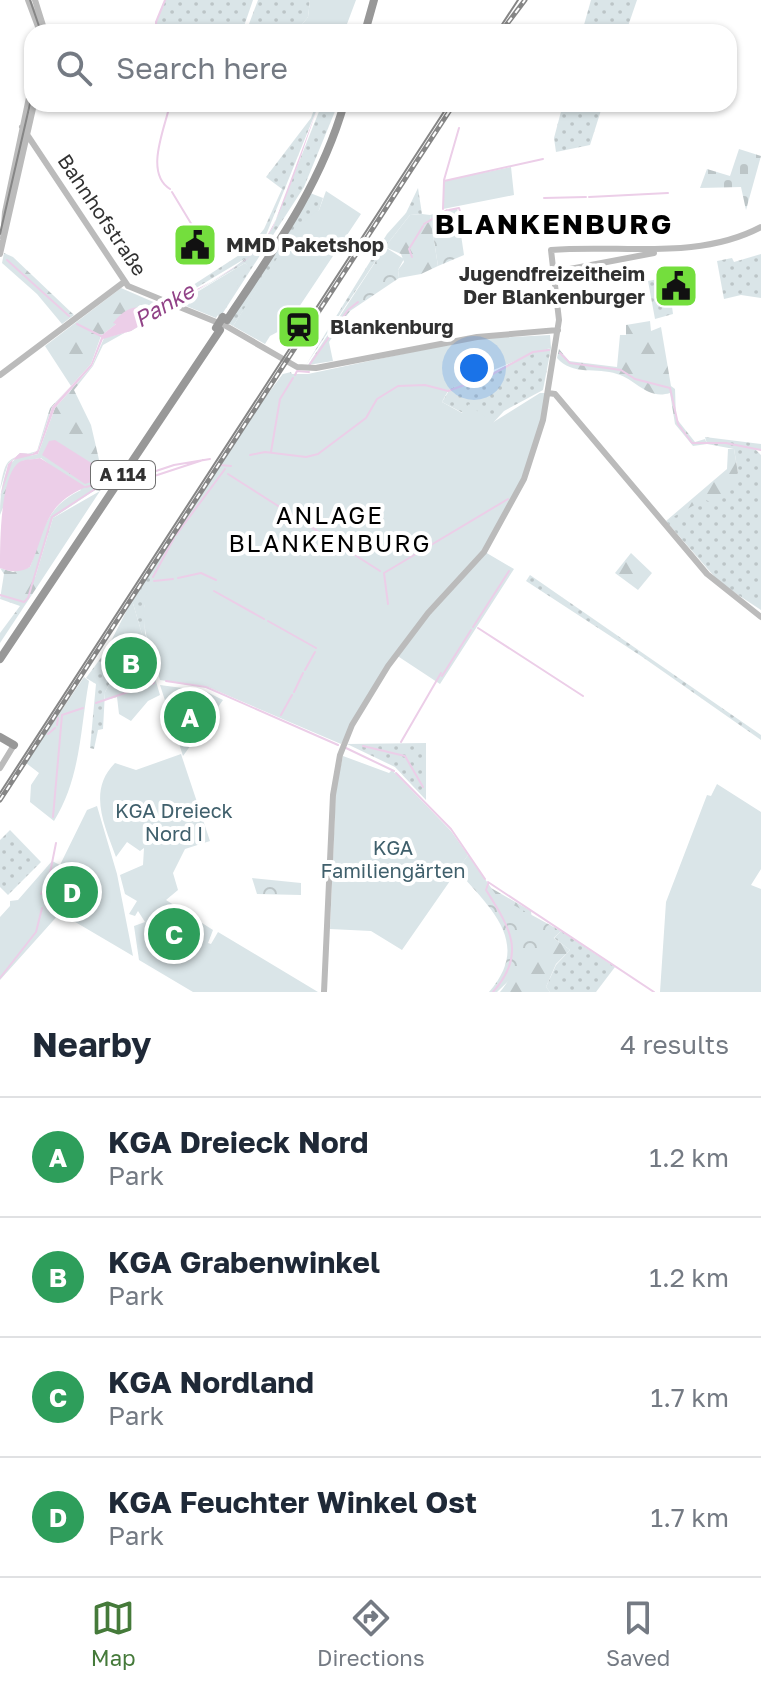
<!DOCTYPE html>
<html lang="en">
<head>
<meta charset="utf-8">
<style>
  :root { --surface:#fff; --page:#f2f2f3; --text:#1f2937; --muted:#747a83; --line:#e0e1e3; --accent:#457a3a }
  body { margin:0; font-family:"Golos Text",sans-serif; background:var(--page); color:var(--text) }
  .you { position:absolute; left:474px; top:368px; width:28px; height:28px; margin:-20px; border:6px solid #fff; border-radius:50%; background:#1a73e8; box-shadow:0 0 0 12px #1a73e833 }
  .badge { display:grid; place-items:center; width:52px; height:52px; border-radius:50%; background:var(--accent); color:#fff; font-size:26px; font-weight:700 }
  .pin { position:absolute; translate:-50% -50%; border:4px solid #fff; box-shadow:0 2px 8px #0006 }
  .list { margin:0; padding:0; list-style:none }
  h2 { display:flex; justify-content:space-between; align-items:center; height:104px; margin:0; padding:0 32px; font-size:34px }
  h2 small { font-size:26px; font-weight:400; color:var(--muted) }
  .list li { display:grid; grid-template-columns:52px 1fr auto; gap:24px; align-items:center; box-sizing:border-box; height:120px; padding:0 32px; border-top:2px solid var(--line) }
  .list b { display:block; font-size:30px; white-space:nowrap }
  .list p { margin:0; font-size:26px; white-space:nowrap; color:var(--muted) }
  .list em { font-size:26px; font-style:normal; color:var(--muted) }
  .icon { flex:none; width:44px; height:44px; fill:none; stroke:currentColor; stroke-width:2; stroke-linecap:round; stroke-linejoin:round }
  .map { position:relative; flex:none; width:761px; height:992px; overflow:hidden }
  .search { position:absolute; background:var(--surface); box-shadow:0 2px 6px #0004; left:24px; right:24px; top:24px; height:88px; display:flex; align-items:center; gap:20px; box-sizing:border-box; padding:0 28px; border-radius:24px; color:var(--muted); font-size:30px }
  .sheet { height:584px; background:var(--surface) }
  nav { display:flex; justify-content:space-around; align-items:center; box-sizing:border-box; height:112px; border-top:2px solid var(--line); background:var(--surface); font-size:22px; color:var(--muted) }
  nav a { display:grid; justify-items:center; gap:4px }
  nav .on { color:var(--accent) }
  .map>svg:first-child { display:block }
</style>
</head>
<body>
<div class="map">
<svg width="761" height="992" viewBox="0 0 761 992">
  <defs>
    <pattern id="grass-dots" width="8" height="8" patternUnits="userSpaceOnUse" patternTransform="scale(2)"><rect width="8" height="8" fill="#dae5e8"/><path d="M2 2h.1M6 6h.1" fill="none" stroke="#bcc5c7" stroke-width="1.8" stroke-linecap="round"/></pattern>
    <pattern id="forest-firs" width="22" height="20" patternUnits="userSpaceOnUse" patternTransform="scale(2)"><rect width="22" height="20" fill="#dae5e8"/><path d="M5 1l3.5 6h-7zM16 11l3.5 6h-7z" fill="#bcc5c7"/></pattern>
    <pattern id="cemetery-stones" width="16" height="16" patternUnits="userSpaceOnUse" patternTransform="scale(2)"><rect width="16" height="16" fill="#dae5e8"/><path d="M2 7V4a2 2 0 0 1 4 0v3zM10 15v-3a2 2 0 0 1 4 0v3z" fill="#bcc5c7"/></pattern>
    <pattern id="park-crowns" width="20" height="18" patternUnits="userSpaceOnUse" patternTransform="scale(2)"><rect width="20" height="18" fill="#dae5e8"/><path d="M2 6a3 3 0 1 1 6 0M12 15a3 3 0 1 1 6 0" fill="none" stroke="#bcc5c7"/></pattern>
  </defs>
  <rect width="100%" height="100%" fill="#fff"/>
  <path fill="url(#grass-dots)" d="M165,0H253L242,32H158L155,23Z
    M258,0H310L308,17L296,32H246Z
    M591,0H637L626,32H582Z
    M316,104H319L264,240L246,258L176,300H170L247,250L264,229L282,189L266,177L311,118Z
    M322,104H338L304,187L219,319L218,313L249,267L245,263L177,303C212,281 251,263 273,227Z
    M563,104H603L590,145L556,152L554,138Z
    M418,188L422,214L410,215L385,247L306,365L387,234L406,213Z
    M310,193L323,198L319,210L285,247L233,326L228,323Z
    M761,254V298L741,295L724,299L717,261L732,258L734,262Z
    M668,277L673,314L655,319L648,281Z
    M551,348L543,390L504,411L492,424L469,405L463,413L442,402L450,389L461,383L488,375L532,352Z
    M291,372L293,378L144,606L145,633L158,674L154,675L132,600L246,423L283,374Z
    M705,437L761,444V451L754,448L761,455V610L720,583L666,521L738,473L734,449L707,444Z
    M530,575L761,735V740L641,656L526,581Z
    M115,650L107,676L112,679L105,692L103,729L98,730L94,749L90,748L96,684L86,678L106,651Z
    M426,743V800L395,767L347,744Z
    M10,830L41,862L8,895L0,887V840Z
    M561,931L615,967L596,992H550L546,987L556,965L570,950L554,938Z"/>
  <path fill="url(#forest-firs)" d="M422,214L430,215L438,266L421,274L399,278L398,270L404,262L401,254L385,247L410,215Z
    M4,253L13,257L74,315L62,324L37,294L2,263Z
    M121,288L165,307L158,310L140,305L101,336L91,364L52,407L38,450L32,454L20,453L8,464L0,490C6,454 8,460 37,451L50,408L71,386L45,346Z
    M169,308L103,345L93,366L74,390L91,425L103,477H107L100,491L95,490L53,518L35,577L41,581L0,643V633L20,606L0,599L4,574L0,568L13,572L30,567C43,532 44,508 81,490L41,458L22,461L0,515C0,498 2,466 18,457C25,454 30,457 38,454L55,408L92,366L104,338L131,331Z
    M650,321L651,331L661,327L671,386L675,389L676,418L695,442L705,439L707,444L693,446L675,424L670,393C647,400 637,380 617,374C597,367 572,376 557,358L559,349L569,361L617,367L620,335H626V325Z
    M728,449H734L738,473L714,505L705,499L666,521L727,469Z
    M631,553L652,573L638,590L615,573Z
    M491,888L531,911L532,922L570,950L556,964L546,987L550,992H500C533,951 509,930 491,888Z"/>
  <path fill="url(#cemetery-stones)" d="M739,149L761,156L746,210L741,187L700,188L707,169L730,176Z"/>
  <path fill="url(#park-crowns)" d="M457,208L464,255L438,266L430,215Z
    M385,247L404,259L398,270L399,278L350,311L329,342L333,361L308,365Z
    M468,855L497,896L561,931L497,992H489C532,943 491,909 457,870Z
    M252,878L301,883V895L257,894Z"/>
  <path fill="#dae5e8" d="M310,0H356L344,32H296L308,17Z
    M511,167L514,195L443,209V181Z
    M326,191L361,214L285,328L270,336L265,344L233,326C247,305 301,215 319,210Z
    M245,263L250,267L216,318L179,303Z
    M550,335L551,348C541,350 453,386 449,390C446,394 444,398 442,402L462,413L469,404L492,423L540,393H548L530,465L485,552L514,569L440,684L396,655L341,744L208,687L160,680C153,657 142,633 144,609C146,554 248,421 283,374H308L473,339Z
    M100,491L41,581H34L53,518Z
    M132,600L160,695L148,701L131,721L119,714L117,697L105,700V692L112,679L108,676L115,651H106Z
    M84,677L89,681C80,730 81,777 54,821L30,802L31,785L39,773L26,763Z
    M160,685L205,691L223,700L183,756Z
    M181,754L210,841L185,849L173,873L178,890L166,900L213,930L208,943L211,944L218,932L318,992H193L139,960L134,926L145,922L138,911L135,916L129,914L137,901L125,894L120,875L143,865L144,848L140,851L127,842L116,857C105,826 87,791 115,763L136,770Z
    M343,756L389,773L392,770L451,831L468,855L402,950L371,931L330,929L336,787Z
    M717,784L761,812V869L751,885L761,889V992H660L666,902L707,795L711,796Z
    M97,806L117,874L133,956L60,913L0,980V917L10,906V901L18,900L52,861L60,865L87,810Z"/>
  <path fill="#eccee8" d="M319,104L273,227L262,245L246,260L131,331L103,339L92,366L55,408L38,454L13,460L0,497L8,464L20,453L32,454L38,450L52,407L91,364L102,335L116,324L113,323C136,294 148,316 167,305C194,290 241,269 260,246C284,216 305,142 319,104Z
    M55,440L93,464L91,482L85,484L42,455L49,441Z
    M40,458L86,487C42,506 47,530 30,567C20,573 10,572 0,568C0,544 0,481 17,464C23,458 33,460 40,458Z"/>
  <g fill="none" stroke-linecap="round" stroke-linejoin="round">
    <path stroke="#eccee8" stroke-width="2" d="M157,32L156,22L165,0
      M444,180L459,128
      M170,189C144,173 165,128 170,104
      M172,192L198,235
      M589,197L668,193
      M544,198L586,197
      M443,209L444,181L543,159
      M449,210L459,208L460,211
      M424,224L447,210
      M412,257L409,249L423,226
      M7,260L69,316
      M77,324L103,337
      M560,353L570,363L621,370L635,379L670,388L678,424L692,443H726L761,450
      M310,364L348,310L358,302
      M295,375L297,371L309,372
      M271,452L280,399L293,378
      M250,455L265,452L306,457L318,454L366,418L377,399L398,386L425,385L448,391L489,376L533,352L549,350
      M220,465L231,466
      M228,474L380,571
      M138,477L174,465L210,459
      M136,482L203,460
      M101,484L105,483
      M86,487L97,484
      M176,535L225,469
      M153,577L174,538
      M178,578L201,573L216,580
      M154,581L173,579
      M214,591L264,619
      M0,595L24,602L28,598L52,517L95,489
      M388,604L384,573L508,499
      M268,621L316,648
      M473,627L509,571
      M478,628L583,696
      M305,670L315,652
      M442,676L471,630
      M166,681L206,687L338,745
      M294,692L303,673
      M96,703L154,683
      M281,715L292,695
      M57,725L58,718
      M48,734L55,728
      M401,742L441,673
      M363,746L405,756L423,787
      M346,748L394,771
      M396,773L451,829L485,879
      M53,817L62,715L83,708
      M488,882L654,992
      M488,884L486,890C510,928 527,954 493,992
      M41,894L48,883L56,843
      M0,978L36,932L42,908"/>
    <path stroke="#bbb" stroke-width="6" d="M28,0L40,32
      M35,0L45,32
      M22,127L128,286L226,326L297,367L316,368L477,337L558,330
      M3,238L5,212L32,83
      M0,254L34,104
      M554,272L654,253
      M0,375L124,282
      M548,393L555,394L707,574L761,617
      M0,768L14,745
      M324,992L333,795L340,755L352,725L388,666L428,613L484,552L524,479L543,420L559,320L551,250C620,244 697,261 761,227"/>
    <path stroke="#989898" stroke-width="8" d="M365,32L374,0
      M227,320C273,251 321,185 344,104
      M0,659L220,330
      M0,737L14,745"/>
    <path stroke="#868686" stroke-width="2" d="M30,0L41,32
      M497,32L518,0
      M0,234L32,95
      M0,793L449,104"/>
    <g stroke="#868686" stroke-width="5">
      <path id="rail" d="M501,32L525,0
        M0,800L454,104"/>
    </g>
    <use href="#rail" stroke="#fff" stroke-width="2" stroke-dasharray="6" stroke-linecap="butt"/>
    <path stroke="#989898" stroke-width="8" d="M216,328L223,317"/>
  </g>
  <defs>
    <g id="civic-square" transform="scale(2.3)"><rect x="-9" y="-9" width="18" height="18" rx="4" fill="#74de3d" stroke="#fff"/><path d="M-.6-6.5H3V-4.5H.6V-3L4-1V1h2V6H-6V1h2V-1L-.6-3ZM-1.2 2.5V6h2.4V2.5Z" fill="#111"/></g>
    <g id="station-square" transform="scale(2.3)"><rect x="-9" y="-9" width="18" height="18" rx="4" fill="#74de3d" stroke="#fff"/><path d="M-3-6H3Q5-6 5-4V2Q5 4 3 4L4.5 6H3L1.5 4h-3L-3 6H-4.5L-3 4Q-5 4-5 2V-4Q-5-6-3-6ZM-3.5-4v3h7v-3ZM-3.5 1v1.5H-2V1ZM2 1v1.5H3.5V1Z" fill="#111"/></g>
  </defs>
  <g fill-rule="evenodd">
    <use href="#civic-square" x="195" y="245"/>
    <use href="#civic-square" x="676" y="286"/>
    <use href="#station-square" x="299" y="327"/>
  </g>
  <g text-anchor="middle" stroke-width="8" stroke-linejoin="round" paint-order="stroke">
    <rect fill="#fff" stroke="#6f6f6f" stroke-width="2" x="91" y="461" width="64" height="28" rx="6"/>
    <g font-size="18" font-weight="bold" fill="#313131">
      <text x="123" y="481">A 114</text>
    </g>
    <g font-size="20" fill="#313131" stroke="#fff">
      <text transform="translate(102 215) rotate(56)" y="7">Bahnhofstraße</text>
    </g>
    <g font-size="20" font-weight="bold" fill="#313131" stroke="#fff" text-anchor="start">
      <text x="226" y="252">MMD Paketshop</text>
      <text x="645" y="281" text-anchor="end">Jugendfreizeitheim<tspan x="645" dy="23">Der Blankenburger</tspan></text>
      <text x="330" y="334">Blankenburg</text>
    </g>
    <g font-size="20" fill="#40606c" stroke="#fff">
      <text x="174" y="818">KGA Dreieck<tspan x="174" dy="23">Nord I</tspan></text>
      <text x="393" y="855">KGA<tspan x="393" dy="23">Familiengärten</tspan></text>
    </g>
    <g font-size="22" font-style="italic" fill="#914287" stroke="#fff">
      <text transform="translate(164 305) rotate(-30)" y="8">Panke</text>
    </g>
    <g font-size="24" letter-spacing="2" fill="#000" stroke="#fff">
      <text x="330" y="524">ANLAGE<tspan x="330" dy="28">BLANKENBURG</tspan></text>
    </g>
    <g font-size="28" font-weight="bold" letter-spacing="2" fill="#000" stroke="#fff">
      <text x="554" y="234">BLANKENBURG</text>
    </g>
  </g>
</svg>
<div class="you"></div>
<div class="pin badge" style="left:190px;top:717px;background:#2e9e5b">A</div>
<div class="pin badge" style="left:131px;top:663px;background:#2e9e5b">B</div>
<div class="pin badge" style="left:174px;top:934px;background:#2e9e5b">C</div>
<div class="pin badge" style="left:72px;top:892px;background:#2e9e5b">D</div>
<div class="search"><svg class="icon" aria-label="search" viewBox="0 0 24 24"><circle cx="10" cy="10" r="6"/><path d="M15 15l6 6"/></svg>Search here</div>
</div>
<section class="sheet">
<h2>Nearby<small>4 results</small></h2>
<ul class="list">
<li><span class="badge" style="background:#2e9e5b">A</span><div><b>KGA Dreieck Nord</b><p>Park</p></div><em>1.2 km</em></li>
<li><span class="badge" style="background:#2e9e5b">B</span><div><b>KGA Grabenwinkel</b><p>Park</p></div><em>1.2 km</em></li>
<li><span class="badge" style="background:#2e9e5b">C</span><div><b>KGA Nordland</b><p>Park</p></div><em>1.7 km</em></li>
<li><span class="badge" style="background:#2e9e5b">D</span><div><b>KGA Feuchter Winkel Ost</b><p>Park</p></div><em>1.7 km</em></li>
</ul>
</section>
<nav>
<a class="on"><svg class="icon" aria-label="map" viewBox="0 0 24 24"><path d="M3 6l6-2 6 2 6-2v14l-6 2-6-2-6 2zM9 4v14M15 6v14"/></svg>Map</a>
<a><svg class="icon" aria-label="directions" viewBox="0 0 24 24"><path d="M12 3l9 9-9 9-9-9zM9 14v-3h6M13 9l2 2-2 2"/></svg>Directions</a>
<a><svg class="icon" aria-label="saved" viewBox="0 0 24 24"><path d="M7 4h10v16l-5-4-5 4z"/></svg>Saved</a>
</nav>
</body>
</html>
